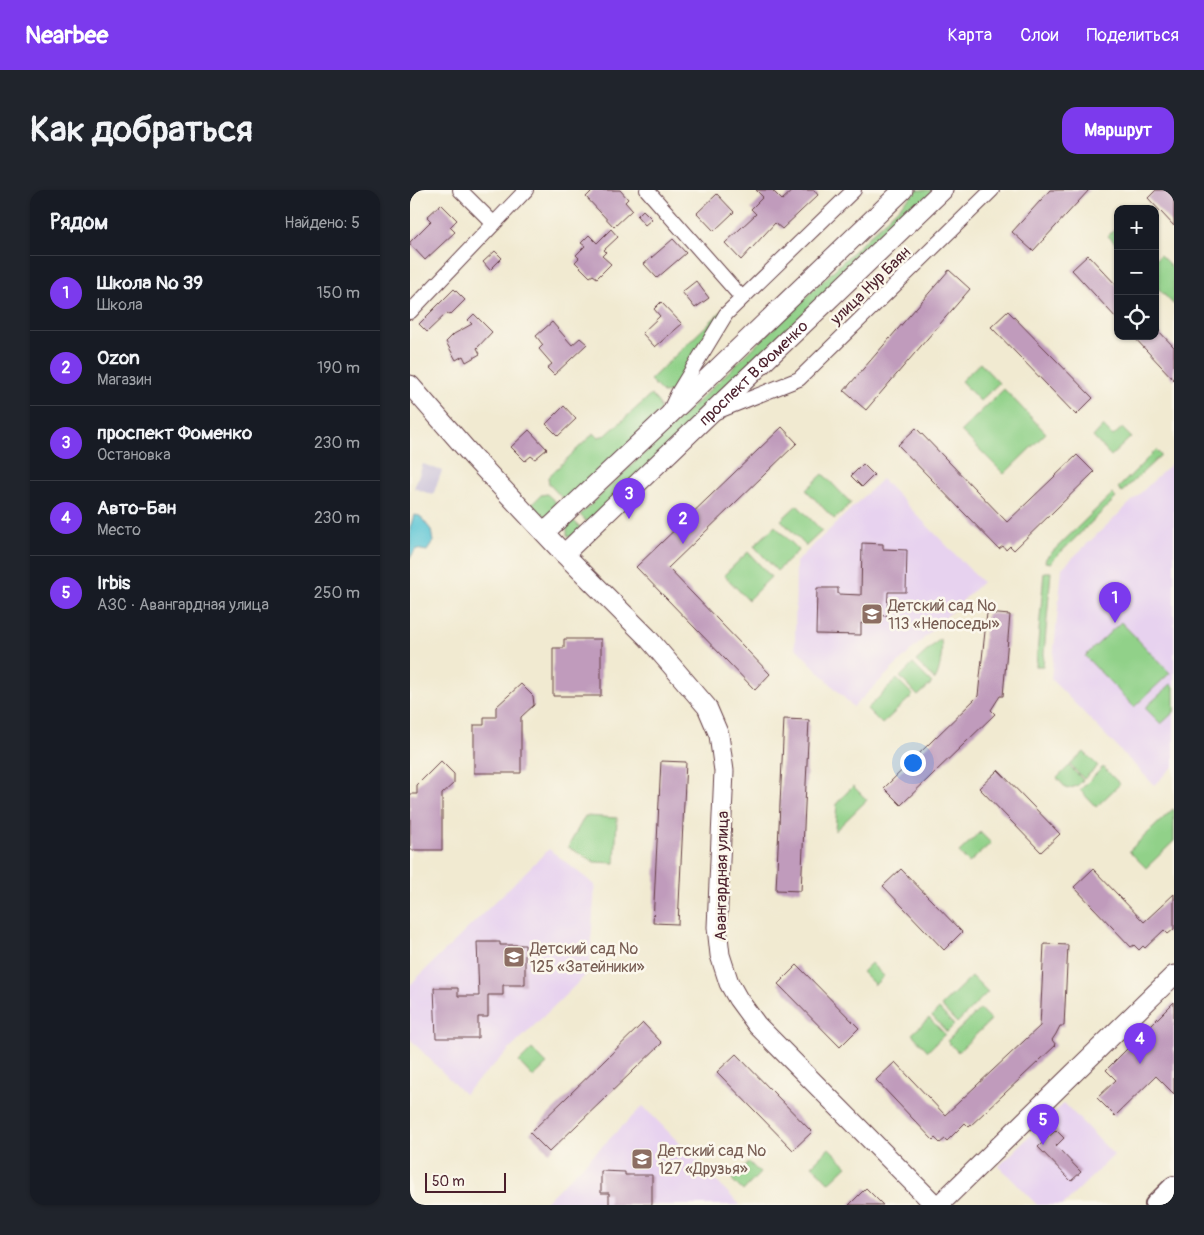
<!DOCTYPE html>
<html lang="ru">
<head>
<meta charset="utf-8">
<style>
  :root { --surface:#171b24; --page:#20242c; --text:#f1f3f6; --muted:#9ea1a6; --line:#363941; --accent:#7c3aed }
  body { margin:0; font-family:Pangolin,sans-serif; background:var(--page); color:var(--text) }
  .controls { position:absolute; right:15px; top:15px; display:grid; overflow:hidden; border-radius:10px; box-shadow:0 1px 4px #0004 }
  .controls button { width:45px; height:45px; display:grid; place-items:center; padding:0; border:0; border-bottom:1px solid var(--line); background:var(--surface); color:var(--text); font:25px sans-serif }
  .scale { position:absolute; left:15px; bottom:12px; width:81px; box-sizing:border-box; padding-left:5px; border:2px solid #4a1f2b; border-top:0; font-size:14px; line-height:18px; white-space:nowrap; color:#4a1f2b; -webkit-text-stroke:4px #fbf7ec; paint-order:stroke }
  .you { position:absolute; left:502px; top:572px; width:18px; height:18px; margin:-12px; border:4px solid #fff; border-radius:50%; background:#1a73e8; box-shadow:0 0 0 8px #1a73e833 }
  .badge { display:grid; place-items:center; width:32px; height:32px; border-radius:50%; background:var(--accent); color:#fff; font-size:16px; font-weight:700 }
  .pin { position:absolute; translate:-50% -41px; filter:drop-shadow(0 1px 2px #0008) }
  .pin::after { content:''; position:absolute; top:26px; width:18px; height:15px; background:inherit; clip-path:polygon(0 0,100% 0,50% 100%) }
  .list { margin:0; padding:0; list-style:none }
  h2 { display:flex; justify-content:space-between; align-items:center; height:65px; margin:0; padding:0 20px; font-size:21px }
  h2 small { font-size:16px; font-weight:400; color:var(--muted) }
  .list li { display:grid; grid-template-columns:32px 1fr auto; gap:15px; align-items:center; box-sizing:border-box; height:75px; padding:0 20px; border-top:1px solid var(--line) }
  .list b { display:block; font-size:19px; white-space:nowrap }
  .list p { margin:0; font-size:16px; white-space:nowrap; color:var(--muted) }
  .list em { font-size:16px; font-style:normal; color:var(--muted) }
  .icon { flex:none; width:28px; height:28px; fill:none; stroke:currentColor; stroke-width:2; stroke-linecap:round; stroke-linejoin:round }
  .map { position:relative; flex:none; width:764px; height:1015px; overflow:hidden; border-radius:15px }
  header { display:flex; align-items:center; gap:30px; box-sizing:border-box; height:70px; padding:0 25px; background:var(--accent); color:#fff }
  header strong { font-size:24px }
  nav { display:flex; gap:28px; margin-inline-start:auto; font-size:18px }
  .intro { display:flex; align-items:center; justify-content:space-between; box-sizing:border-box; height:120px; padding:0 30px }
  h1 { margin:0; font-size:35px }
  .button { padding:12px 22px; border-radius:15px; background:var(--accent); color:#fff; font-size:18px; font-weight:700 }
  main { display:flex; gap:30px; padding:0 30px }
  aside { flex:1; background:var(--surface); border-radius:15px; box-shadow:0 1px 4px #0004 }
  .map>svg:first-child { display:block }
</style>
</head>
<body>
<header>
<strong>Nearbee</strong>
<nav><a>Карта</a><a>Слои</a><a>Поделиться</a></nav>
</header>
<div class="intro"><h1>Как добраться</h1><a class="button">Маршрут</a></div>
<main>
<aside>
<h2>Рядом<small>Найдено: 5</small></h2>
<ul class="list">
<li><span class="badge">1</span><div><b>Школа № 39</b><p>Школа</p></div><em>150 m</em></li>
<li><span class="badge">2</span><div><b>Ozon</b><p>Магазин</p></div><em>190 m</em></li>
<li><span class="badge">3</span><div><b>проспект Фоменко</b><p>Остановка</p></div><em>230 m</em></li>
<li><span class="badge">4</span><div><b>Авто-Бан</b><p>Место</p></div><em>230 m</em></li>
<li><span class="badge">5</span><div><b>Irbis</b><p>АЗС · Авангардная улица</p></div><em>250 m</em></li>
</ul>
</aside>
<div class="map">
<svg width="764" height="1015" viewBox="0 0 764 1015">
  <rect width="100%" height="100%" fill="#fbf7ec"/>
  <filter id="ink" filterUnits="userSpaceOnUse"><feTurbulence type="fractalNoise" baseFrequency=".02" numOctaves="2"/><feDisplacementMap in="SourceGraphic" scale="10" xChannelSelector="R" yChannelSelector="G"/><feConvolveMatrix kernelMatrix="1 2 1 2 8 2 1 2 1" color-interpolation-filters="sRGB"/></filter>
  <filter id="wash" filterUnits="userSpaceOnUse"><feTurbulence type="fractalNoise" baseFrequency=".0096" numOctaves="4" result="noise"/><feDisplacementMap in="SourceGraphic" scale="20" xChannelSelector="R" yChannelSelector="G"/><feGaussianBlur stdDeviation="1.12" result="paint"/><feColorMatrix in="noise" values="0 0 0 0 0 0 0 0 0 0 0 0 0 0 0 0 0 1.4 0 .05"/><feComposite in="paint" operator="in"/></filter>
  <g filter="url(#wash)">
    <rect width="100%" height="100%" fill="#f1ead1"/>
    <path fill="#e7d2ef" d="M764,271V576L744,595L641,489L652,378Z
      M472,289L572,392L443,517L385,457L386,372Z
      M139,659L185,695L179,782L54,904L0,849V795Z
      M654,913L704,965L653,1015H627L589,976Z
      M233,916L330,1015H132Z"/>
    <path fill="#c8bfd8" d="M13,274L32,281L23,305L4,298Z"/>
    <path fill="#91d189" stroke="#6e785a" d="M507,0H527L180,335L170,325Z
      M708,36V56L698,46Z
      M750,65L764,79V115L745,95V70Z
      M323,110L262,202L253,203L240,190Z
      M570,173L589,193L570,211L551,191Z
      M594,199L636,243L594,284L551,241Z
      M241,205L248,212L251,220L160,316L139,294L138,287L184,243L188,247L196,245Z
      M693,236L703,246L712,238L721,247L701,266L683,247Z
      M746,260L751,265L712,302L708,298Z
      M413,284L441,313L424,329L396,300Z
      M137,304L155,321C139,328 133,328 119,317L131,305Z
      M702,304L706,308L643,370L642,373L635,372L636,368Z
      M387,315L412,341L396,356L371,330Z
      M163,330L174,341L160,347L157,345V337Z
      M365,336L389,360L367,381L344,356Z
      M338,362L361,387L338,410L314,385Z
      M634,382H641L633,476H626Z
      M711,432L760,483L724,517L675,466Z
      M530,449C534,455 530,484 525,490L506,471Z
      M503,474L522,493L508,506L490,487Z
      M487,489L503,505L472,534L457,519Z
      M761,494L764,497V522L751,534L735,518Z
      M674,562L688,576L674,589L660,575Z
      M659,576L673,590L667,596L657,599L647,588Z
      M693,577L710,594L686,617L670,600Z
      M443,596L457,610L425,641L427,613Z
      M763,619L764,620V651L736,678L719,661Z
      M175,626L207,628L205,673L184,672L158,657Z
      M570,642L581,653L559,673L549,662Z
      M461,773L474,786L465,795L452,782Z
      M562,786L578,802L547,833L531,816Z
      M529,819L544,835L537,842L522,826Z
      M570,819L581,830L548,862L537,851Z
      M519,828L535,844L518,861L502,844Z
      M122,859L137,874L123,887L109,872Z
      M419,958L437,976L419,993L402,975Z
      M339,972L350,983L333,1001L322,990Z"/>
    <path fill="#5ac5d4" stroke="#527280" d="M4,325L10,326L21,340L23,352L17,361L6,359L0,368V338Z"/>
    <g id="blocks">
      <path fill="#c09bbc" d="M183,0H210L218,9L215,12L222,20L204,37L176,7Z
        M346,0H362L372,10L383,0H404L408,5L372,39L365,33L331,70L315,53L346,24L341,19L353,7Z
        M640,0H679L623,61L602,42Z
        M746,0H761L764,3V36L738,8Z
        M307,4L324,22L304,41L287,23Z
        M31,14L47,30L40,37L45,42L15,70L0,54V52L21,31L17,27Z
        M233,20L242,29L235,35L227,26Z
        M201,39L208,47L194,60L196,62L192,66L201,74L187,88L183,85L180,87L165,72L169,68L166,65L175,56L171,53L179,45L187,53Z
        M263,49L276,63L247,88L234,74Z
        M85,61L92,68L80,80L73,72Z
        M678,65L708,97V130L662,80Z
        M539,80L560,99L456,220L434,201Z
        M286,91L299,108L285,118L272,102Z
        M44,99L55,110L40,125L37,123L17,142L9,134Z
        M251,112L272,134L245,157L232,143L250,126L244,119Z
        M598,121L683,208L666,225L581,137Z
        M64,124L82,142L67,158L70,164L56,172L53,166L46,170L36,152L44,144L62,134L58,130Z
        M142,132L162,155L170,148L177,154L144,185L137,178L142,174L129,159L133,155L126,146Z
        M745,137L764,157V190L723,146H745Z
        M154,216L166,229L148,246L136,234Z
        M372,237L387,253L258,378L360,484L345,500L226,377Z
        M506,238L597,332L667,265L684,282L604,360L600,356L596,360L593,356L589,359L488,255Z
        M119,240L137,259L125,269L121,266L115,271L101,257Z
        M453,274L464,285L452,297L441,286Z
        M452,353L473,354V359L497,360L496,402H478L477,426L460,425L459,433H451V445L406,444L407,398H428V404L451,405Z
        M577,423L600,425L593,506H590L581,520L585,524L491,615L474,598L568,506Z
        M154,449H191V506H143V458H154Z
        M111,494L123,506L124,515L111,527V583H64V535H74V527H86V517Z
        M374,529L399,530L391,701L366,700Z
        M31,571L44,584V593L32,604V660H0V604H7V595Z
        M251,571L276,572L268,734L243,733Z
        M588,580L650,644L631,662L569,598Z
        M491,679L552,742L534,760L473,696Z
        M683,679L734,732L764,704V739L758,744L754,740L735,758L733,756L729,760L724,755L721,757L664,697Z
        M67,752H90V755H115V795H93V805H78V827H68V848H26L24,798H48V806H69Z
        M634,754L658,755L654,836H650L646,844L642,850L646,855L559,937L555,933L537,951L535,949L530,953L525,948L523,950L466,890L485,872L535,925L630,836Z
        M387,775L449,838L430,857L368,794Z
        M764,812V904L746,886L705,926L687,908L706,890L696,880Z
        M233,833L252,853L139,962L120,943Z
        M326,864L402,942L383,960L307,882Z
        M646,940L654,948L646,956L671,982L661,991L628,957Z
        M191,981L215,982V985H242V1015H199V1003H191Z
        M456,998L473,1015H439Z"/>
    </g>
  </g>
  <g filter="url(#ink)">
    <use href="#blocks" fill-opacity="0" stroke="#633d44" stroke-width="1"/>
    <g fill="none" stroke-linecap="round" stroke-linejoin="round">
      <g stroke="#633d44" stroke-width="16">
        <path id="street" d="M50,0L84,34
          M237,0L332,108
          M0,122L116,0
          M260,220L268,203L316,124L444,0
          M306,222L389,189L582,0"/>
      </g>
      <g stroke="#633d44" stroke-width="21">
        <g id="secondary">
          <path d="M0,195L63,267L154,364L237,447L297,517L309,545L314,581L307,737L310,765L319,793L328,809L347,835L525,1015"/>
          <path d="M135,342L256,228L493,0"/>
          <path id="s1" d="M154,364L533,0"/>
          <path d="M529,1015L764,785"/>
        </g>
      </g>
      <g stroke="#633d44" stroke-width="24">
        <path id="primary" d="M746,1015L764,997"/>
      </g>
      <use href="#street" stroke="#fff" stroke-width="14"/>
      <use href="#secondary" stroke="#fff" stroke-width="19"/>
      <use href="#primary" stroke="#fff" stroke-width="21"/>
    </g>
  </g>
  <defs>
    <g id="school-square" transform="scale(1.125)"><rect x="-9" y="-9" width="18" height="18" rx="4" fill="#8d6e63" stroke="#fbf7ec"/><path d="M0-5L7-2L0 1L-7-2ZM-4 1L0 2.5L4 1V4Q0 6-4 4Z" fill="#fff"/></g>
  </defs>
  <g fill-rule="evenodd">
    <use href="#school-square" x="462" y="424"/>
    <use href="#school-square" x="104" y="767"/>
    <use href="#school-square" x="232" y="969"/>
  </g>
  <g text-anchor="middle" stroke-width="5" stroke-linejoin="round" paint-order="stroke">
    <g font-size="16" fill="#4a1f2b" stroke="#fbf7ec">
      <text transform="translate(460 95) rotate(-44)" y="6">улица Нур Баян</text>
      <text dy="6" stroke="none"><textPath href="#s1" startOffset="262">проспект В.Фоменко</textPath></text>
      <text transform="translate(311 686) rotate(-89)" y="6">Авангардная улица</text>
    </g>
    <g font-size="16" fill="#785e54" stroke="#fbf7ec" text-anchor="start">
      <text x="478" y="421">Детский сад №<tspan x="478" dy="18">113 «Непоседы»</tspan></text>
      <text x="120" y="764">Детский сад №<tspan x="120" dy="18">125 «Затейники»</tspan></text>
      <text x="248" y="966">Детский сад №<tspan x="248" dy="18">127 «Друзья»</tspan></text>
    </g>
  </g>
</svg>
<div class="controls">
<button>+</button>
<button>−</button>
<button><svg class="icon" aria-label="locate" viewBox="0 0 24 24"><circle cx="12" cy="12" r="6"/><path d="M12 2v4M12 18v4M2 12h4M18 12h4"/></svg></button>
</div>
<div class="scale">50 m</div>
<div class="you"></div>
<div class="pin badge" style="left:705px;top:433px">1</div>
<div class="pin badge" style="left:273px;top:354px">2</div>
<div class="pin badge" style="left:219px;top:329px">3</div>
<div class="pin badge" style="left:730px;top:874px">4</div>
<div class="pin badge" style="left:633px;top:955px">5</div>
</div>
</main>
</body>
</html>
